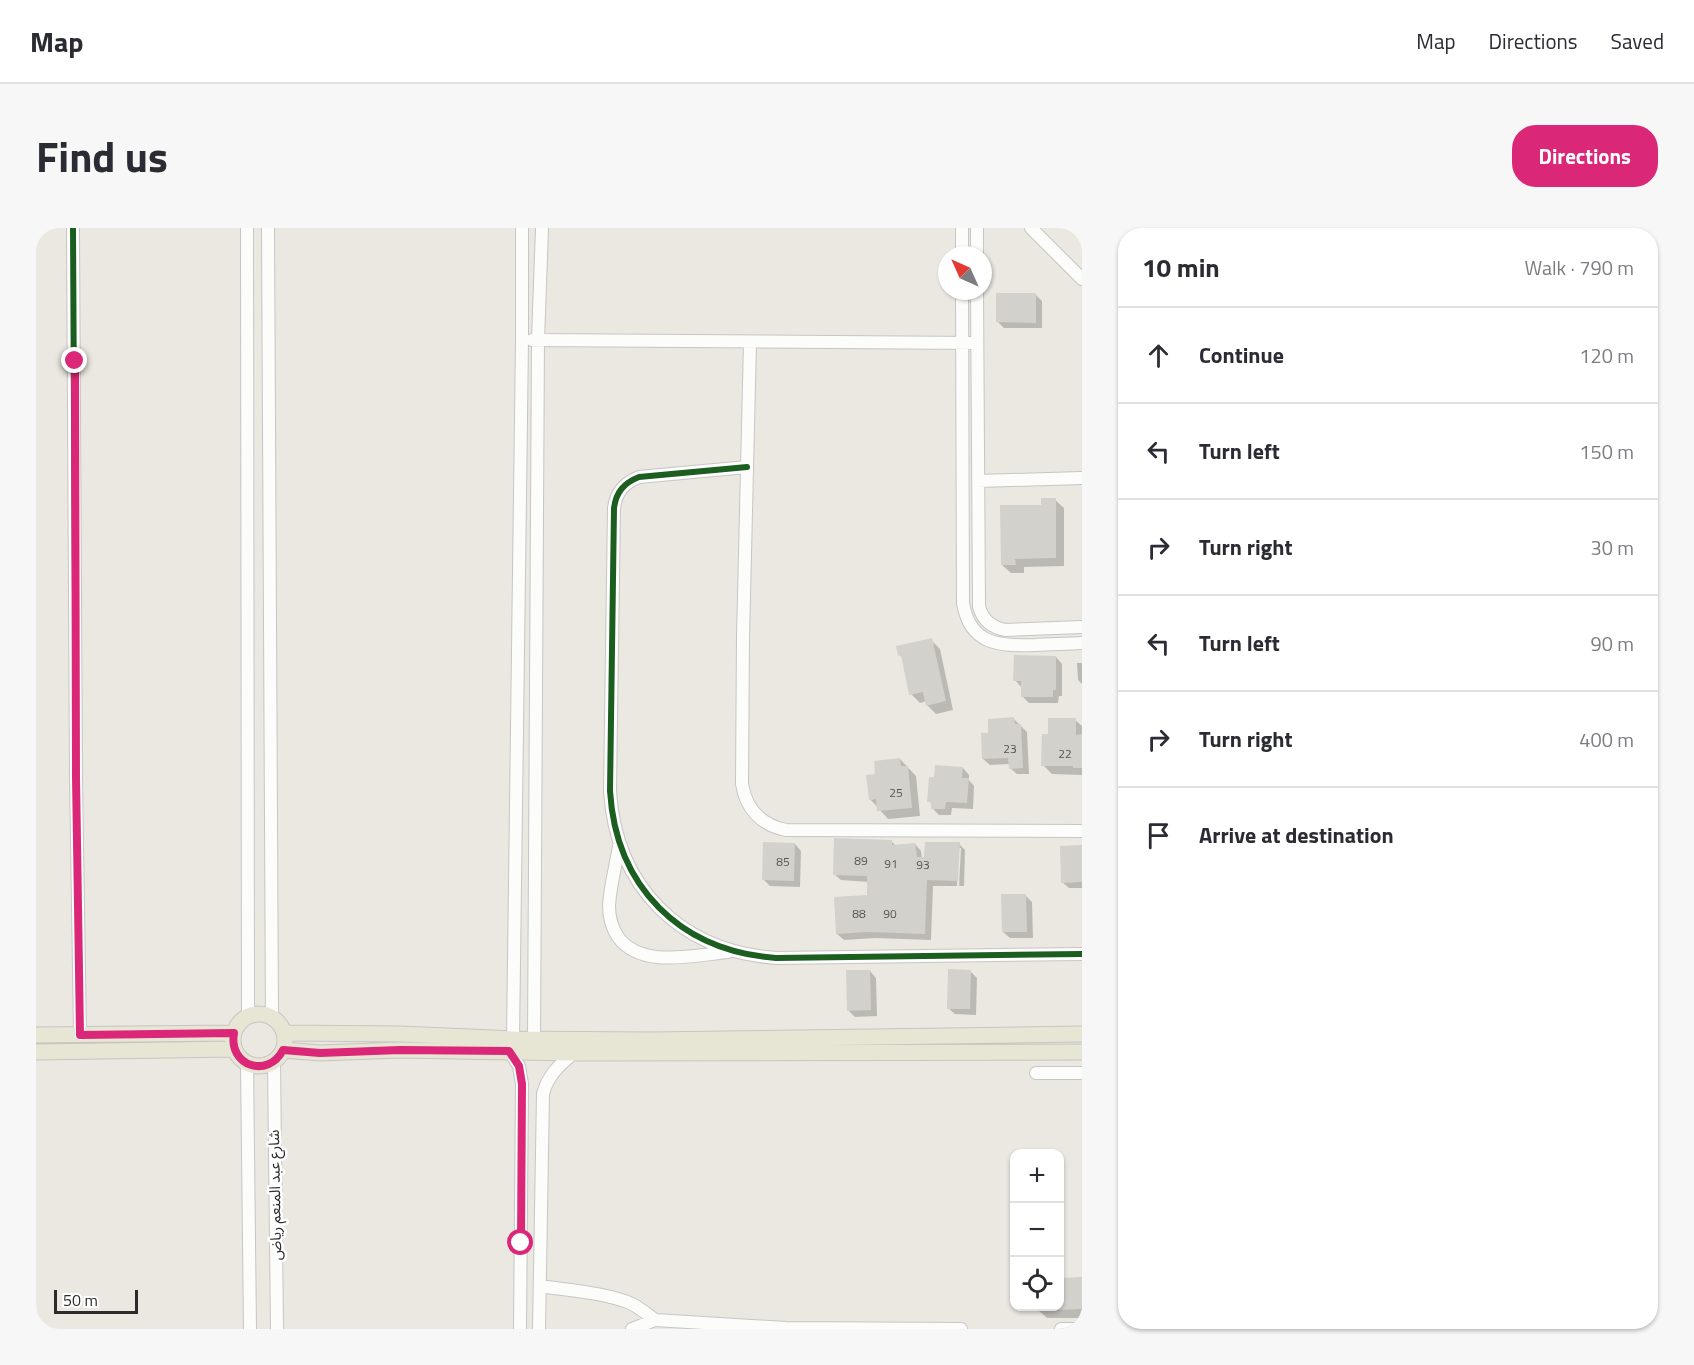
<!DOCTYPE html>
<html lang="en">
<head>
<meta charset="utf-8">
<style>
  :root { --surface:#fff; --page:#f7f7f7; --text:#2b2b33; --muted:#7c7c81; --line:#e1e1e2; --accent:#db2777 }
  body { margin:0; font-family:"Titillium Web","Noto Sans Arabic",sans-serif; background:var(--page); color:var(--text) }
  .controls { position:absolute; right:18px; bottom:18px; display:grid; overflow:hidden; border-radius:12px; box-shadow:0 2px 4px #0004 }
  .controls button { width:54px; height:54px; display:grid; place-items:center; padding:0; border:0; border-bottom:2px solid var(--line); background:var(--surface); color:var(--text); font:30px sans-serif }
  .compass { position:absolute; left:902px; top:18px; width:54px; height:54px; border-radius:50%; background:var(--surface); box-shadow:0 2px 4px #0004; rotate:315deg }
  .scale { position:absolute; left:18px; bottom:15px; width:84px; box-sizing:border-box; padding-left:6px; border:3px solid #2b2b2b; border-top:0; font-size:16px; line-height:21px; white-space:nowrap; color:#2b2b2b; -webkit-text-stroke:4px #fff; paint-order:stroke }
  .stop { position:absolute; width:18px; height:18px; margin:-14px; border:4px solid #db2777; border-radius:50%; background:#fff }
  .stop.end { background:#db2777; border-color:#fff; box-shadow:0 2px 6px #0008 }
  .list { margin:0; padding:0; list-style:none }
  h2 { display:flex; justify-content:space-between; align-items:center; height:78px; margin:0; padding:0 24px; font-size:26px }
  h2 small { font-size:20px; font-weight:400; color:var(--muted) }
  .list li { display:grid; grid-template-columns:39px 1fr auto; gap:18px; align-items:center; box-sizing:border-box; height:96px; padding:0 24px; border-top:2px solid var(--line) }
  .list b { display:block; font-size:22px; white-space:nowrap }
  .list em { font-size:20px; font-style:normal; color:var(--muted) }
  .icon { flex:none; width:33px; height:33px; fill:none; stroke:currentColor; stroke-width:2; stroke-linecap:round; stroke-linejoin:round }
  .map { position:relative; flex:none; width:1046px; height:1101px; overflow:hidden; border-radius:24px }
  header { display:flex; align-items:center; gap:36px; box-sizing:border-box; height:84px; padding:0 30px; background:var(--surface); border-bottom:2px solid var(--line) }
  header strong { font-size:28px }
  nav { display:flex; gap:33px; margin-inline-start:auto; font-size:21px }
  .intro { display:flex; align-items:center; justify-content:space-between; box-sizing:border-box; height:144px; padding:0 36px }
  h1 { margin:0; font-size:42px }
  .button { padding:15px 27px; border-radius:24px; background:var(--accent); color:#fff; font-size:21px; font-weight:700 }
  main { display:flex; gap:36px; padding:0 36px }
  aside { flex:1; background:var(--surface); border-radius:24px; box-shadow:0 2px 4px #0004 }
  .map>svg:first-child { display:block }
</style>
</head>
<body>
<header>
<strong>Map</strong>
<nav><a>Map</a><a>Directions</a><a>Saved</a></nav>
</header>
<div class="intro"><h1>Find us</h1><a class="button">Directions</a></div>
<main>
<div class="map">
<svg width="1046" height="1101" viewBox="0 0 1046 1101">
  <rect width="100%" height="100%" fill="#eae8e1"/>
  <path fill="#0003" d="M1000,67L1006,73V100H968L961,93Z
    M1019,272L1028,280V338L988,339V345H975L966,337L1006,278Z
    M895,412L904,421L917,482L900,486L891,477V473L884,475L875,466L867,430L864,427Z
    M1020,429L1026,436V468H1023L1022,475H993L986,468L985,459L979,452Z
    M1041,435H1046V456L1042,452Z
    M978,491L991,504L993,546H981L974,540V536L954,537L947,531L954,506Z
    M1039,492L1046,498V547L1016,546L1007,537L1013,507Z
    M864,531L880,548L884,588L852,591L834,571L841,548Z
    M927,540L933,547V552L938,558L937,581L916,580L915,587H903L896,580L897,577L893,573Z
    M855,613L860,618L879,616L885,623L886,631L923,616L929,622L928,658H923L925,620H922L921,658H897L895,712L839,710L808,712L801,706L833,668V654L805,652L798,646Z
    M759,616L765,623L764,659L734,658L728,652Z
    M1046,619V660H1033L1026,654Z
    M989,667L996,674L997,710H974L967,704Z
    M834,743L840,750L841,788L819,789L812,782Z
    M934,743L941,750L940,787L919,786L912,780Z
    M1046,1051V1090H1011L1002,1082V1078H1023Z"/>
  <path fill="#d3d1cc" d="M960,65H1000V95L960,94Z
    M1005,270H1020V330L979,331L980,337H965L964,277H1005Z
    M896,410L910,473L890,478L887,464L873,467L865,427L862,428L860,418Z
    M978,427L1020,428V462H1017V469H985V453H977Z
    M978,489L979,496H985L987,540L973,541L972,530L946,531L945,505H952V491Z
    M1012,490H1040V507L1046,506V540H1037V538H1005L1006,506H1012Z
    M864,530L865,538H872L876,580L841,583L840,571L833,572L830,547L839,546L838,533Z
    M899,537L927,539L926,550H933L931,575L910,574L909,581H895V574H891L893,549H898Z
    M798,610L856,612V617L879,615L881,629H888L889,614H924L922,653L891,652L889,706L832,704L800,706L798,669L831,667V648L797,647Z
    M727,614L759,615L758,653L726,652Z
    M1046,617V654L1025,655L1024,618Z
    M965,666H990L991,704H966Z
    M912,741L935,742L934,781H911Z
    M810,742H834L835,782L811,783Z
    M1046,1049V1081L1023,1082V1050Z"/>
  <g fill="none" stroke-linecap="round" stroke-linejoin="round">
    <g stroke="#c7c6c6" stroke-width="14">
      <path id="minor" d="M37,0L40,549L44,807
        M211,0L212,788
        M232,0L236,789
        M926,0V27
        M941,0V27
        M995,0L1046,51
        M926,63L927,375C934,417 963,418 999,417C1014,416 1030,416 1046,415
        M941,63L943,379C947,392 956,400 970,402L1046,399
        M496,112L941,115
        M714,114L707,410L706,556C710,581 725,597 750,602L1046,603
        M711,239L603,249C588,255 580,264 578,280L574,563C580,659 644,723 740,730L1046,726
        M942,253L1046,250
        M583,618C580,637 574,658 573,678C573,689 576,700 582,709C605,741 658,727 692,724
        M477,811L486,112V0
        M498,811L502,112L506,0
        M473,823L483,838L486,856L484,1101
        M238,834L241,1101
        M211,835L214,1101
        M1000,845H1046
        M504,1058C530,1062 573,1065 596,1076C604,1080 611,1086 619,1092
        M503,1101L507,866C512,847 523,837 538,825
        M596,1101L619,1092L750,1100L925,1101
        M1025,1101H1046"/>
    </g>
    <g stroke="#c5c5c2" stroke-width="17">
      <path id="major" d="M197 812a26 26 0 1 1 52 0a26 26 0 1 1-52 0Z
        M248,805L365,806L477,811L613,812L1046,806
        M0,807L198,805
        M247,822L284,825L364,822L538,825L1046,824
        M0,824L198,821"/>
    </g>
    <use href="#minor" stroke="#fcfcfa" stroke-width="12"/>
    <use href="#major" stroke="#e7e5d3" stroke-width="15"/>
    <g stroke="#fff" stroke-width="10">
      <path id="cycleway" d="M37,0L40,549L44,807
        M711,239L603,249C588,255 580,264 578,280L574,563C580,659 644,723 740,730L1046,726"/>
    </g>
    <use href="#cycleway" stroke="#1b5e20" stroke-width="6"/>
  </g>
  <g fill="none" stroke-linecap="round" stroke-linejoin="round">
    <path stroke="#db2777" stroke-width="8" d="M39,133L40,549L44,807L198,805C192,838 232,851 247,822L284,825L364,822L473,823L483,838L486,856L485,1015"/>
  </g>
  <g text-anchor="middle" stroke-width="5" stroke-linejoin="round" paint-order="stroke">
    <g font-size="12" fill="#565554">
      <text x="974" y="525">23</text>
      <text x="1029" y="530">22</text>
      <text x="860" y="569">25</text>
      <text x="825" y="637">89</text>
      <text x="747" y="638">85</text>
      <text x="855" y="640">91</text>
      <text x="887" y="641">93</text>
      <text x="823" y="690">88</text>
      <text x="854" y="690">90</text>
    </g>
    <g font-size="15" fill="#2b2b2b" stroke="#fff">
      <text transform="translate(239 967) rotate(-91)" y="5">شارع عبد المنعم رياض</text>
    </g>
  </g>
</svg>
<div class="controls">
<button>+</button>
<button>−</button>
<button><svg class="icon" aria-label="locate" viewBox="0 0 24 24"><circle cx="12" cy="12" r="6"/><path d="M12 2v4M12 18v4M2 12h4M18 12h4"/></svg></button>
</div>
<svg class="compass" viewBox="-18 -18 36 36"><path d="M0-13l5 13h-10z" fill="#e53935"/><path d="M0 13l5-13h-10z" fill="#7c7c81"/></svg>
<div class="scale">50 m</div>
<div class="stop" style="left:485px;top:1015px"></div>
<div class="stop end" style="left:39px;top:133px"></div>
</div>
<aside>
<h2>10 min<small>Walk · 790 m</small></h2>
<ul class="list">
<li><svg class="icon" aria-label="ahead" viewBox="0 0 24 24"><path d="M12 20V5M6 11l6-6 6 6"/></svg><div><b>Continue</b></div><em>120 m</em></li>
<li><svg class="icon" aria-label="left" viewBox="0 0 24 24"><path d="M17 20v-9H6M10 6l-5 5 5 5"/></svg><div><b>Turn left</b></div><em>150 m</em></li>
<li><svg class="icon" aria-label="right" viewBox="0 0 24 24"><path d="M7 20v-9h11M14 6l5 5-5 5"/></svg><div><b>Turn right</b></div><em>30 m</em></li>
<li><svg class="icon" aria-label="left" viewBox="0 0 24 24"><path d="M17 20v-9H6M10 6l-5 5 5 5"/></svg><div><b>Turn left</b></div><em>90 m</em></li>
<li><svg class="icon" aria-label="right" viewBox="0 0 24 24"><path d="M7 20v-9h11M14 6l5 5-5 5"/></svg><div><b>Turn right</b></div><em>400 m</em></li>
<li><svg class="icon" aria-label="arrive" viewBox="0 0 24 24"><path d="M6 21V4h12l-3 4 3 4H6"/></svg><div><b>Arrive at destination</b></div></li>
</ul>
</aside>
</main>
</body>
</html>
